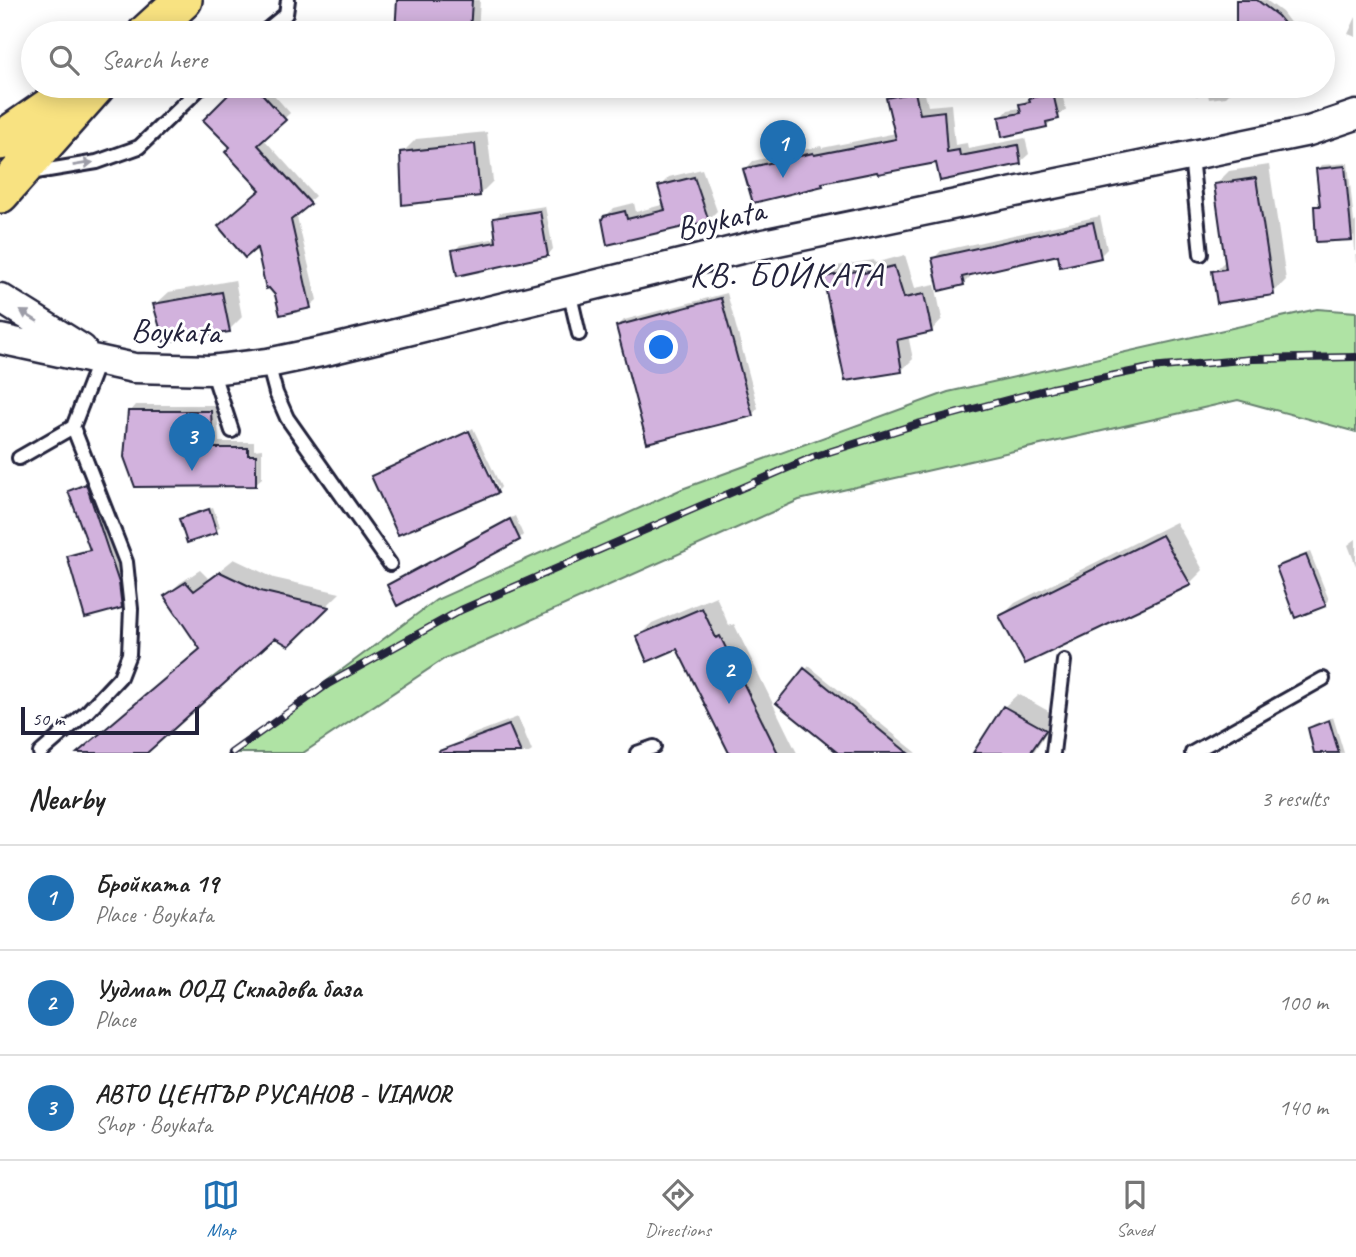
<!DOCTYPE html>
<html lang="en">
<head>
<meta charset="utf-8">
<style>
  :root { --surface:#fff; --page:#f6f6f6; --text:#222; --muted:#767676; --line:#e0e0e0; --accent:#1f6fb2 }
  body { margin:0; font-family:Caveat,sans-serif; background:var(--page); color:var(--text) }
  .scale { position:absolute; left:21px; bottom:18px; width:178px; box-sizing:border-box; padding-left:7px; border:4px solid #22223b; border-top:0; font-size:19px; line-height:24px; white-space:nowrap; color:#22223b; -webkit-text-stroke:5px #fff; paint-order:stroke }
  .you { position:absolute; left:662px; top:348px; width:24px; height:24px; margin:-18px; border:5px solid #fff; border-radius:50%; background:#1a73e8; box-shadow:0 0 0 10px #1a73e833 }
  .badge { display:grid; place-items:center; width:46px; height:46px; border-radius:50%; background:var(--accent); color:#fff; font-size:23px; font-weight:700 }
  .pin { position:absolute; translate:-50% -58px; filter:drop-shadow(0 2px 4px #0008) }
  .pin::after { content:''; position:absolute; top:37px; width:24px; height:21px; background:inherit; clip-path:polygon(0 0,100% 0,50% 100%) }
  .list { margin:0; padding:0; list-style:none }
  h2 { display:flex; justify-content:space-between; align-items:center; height:91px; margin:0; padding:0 28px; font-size:30px }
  h2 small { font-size:23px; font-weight:400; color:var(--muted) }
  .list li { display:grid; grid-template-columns:46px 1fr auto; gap:21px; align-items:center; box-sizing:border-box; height:105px; padding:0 28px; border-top:2px solid var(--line) }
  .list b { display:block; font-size:26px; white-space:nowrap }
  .list p { margin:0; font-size:23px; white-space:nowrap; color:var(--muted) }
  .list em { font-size:23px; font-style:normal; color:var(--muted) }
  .icon { flex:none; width:38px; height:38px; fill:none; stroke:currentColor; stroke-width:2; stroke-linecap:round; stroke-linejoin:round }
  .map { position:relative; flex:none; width:1356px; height:753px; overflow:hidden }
  .search { position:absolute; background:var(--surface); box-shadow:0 4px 18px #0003; left:21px; right:21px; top:21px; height:77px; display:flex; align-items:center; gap:18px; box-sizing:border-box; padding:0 24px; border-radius:38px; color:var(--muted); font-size:26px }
  .sheet { height:406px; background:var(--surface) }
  nav { display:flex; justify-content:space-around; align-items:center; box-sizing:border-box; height:98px; border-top:2px solid var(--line); background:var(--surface); font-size:19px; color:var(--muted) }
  nav a { display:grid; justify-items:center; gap:4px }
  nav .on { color:var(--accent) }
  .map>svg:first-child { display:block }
</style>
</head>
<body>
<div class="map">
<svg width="1356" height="753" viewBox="0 0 1356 753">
  <rect width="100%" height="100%" fill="#fff"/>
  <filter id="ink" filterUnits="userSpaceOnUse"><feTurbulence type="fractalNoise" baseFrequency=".0143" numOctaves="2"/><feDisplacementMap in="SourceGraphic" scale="14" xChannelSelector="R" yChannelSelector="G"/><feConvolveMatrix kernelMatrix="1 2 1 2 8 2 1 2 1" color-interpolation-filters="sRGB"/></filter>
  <g filter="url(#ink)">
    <path fill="#afe3a4" stroke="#688270" stroke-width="2" d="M1317,309L1356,312V432L1238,400L799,500L444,659L303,753H230L436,600L682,489L948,392Z"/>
    <path fill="#0003" d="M398,0H480L478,33H397Z
      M1237,0H1266L1282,12L1298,33H1240L1238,32Z
      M1356,17V37L1348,34Z
      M240,86H266L290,113L263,138L315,196L296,213L317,300L310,306L262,190L232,146L206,120Z
      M917,86H923L928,106L951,104L955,145L967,143L968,149L1025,138L1029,154L1020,162L938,161L878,169L826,181L822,185L745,170L753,161L821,146L822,148L896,133L888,98L897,90Z
      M1060,86L1066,110L1046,126L1001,118L1008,110L1021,108V105L1038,91Z
      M1194,86H1235V88L1226,97L1209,99L1208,94L1196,96Z
      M1276,86H1295L1277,90Z
      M487,132L493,181L480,194L402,153L416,139Z
      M1348,163L1354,223L1356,221V266L1354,235L1351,238L1316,207L1321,202L1318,169L1322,165Z
      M1269,165L1286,280L1273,293L1214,272L1226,260L1215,185L1229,171Z
      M702,169L717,211L708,220L608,243L605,217L614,208L634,203L636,212L665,204L660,186L669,177Z
      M545,206L553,249L548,255L454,251L460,245L497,238L495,219L500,213Z
      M1100,216L1107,249L1100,256L1059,253L970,273V277L963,284L934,258L941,251Z
      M905,255L915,288L935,284L942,319L931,331L908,335L913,359L901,371L825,278L837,266L874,260L875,263Z
      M235,280L242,317L229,330L155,305L169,292Z
      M727,293L758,408L752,415L618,326L624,320Z
      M136,405H217L219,442H254V450L262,449V478L255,484L130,412Z
      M473,428L501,487L499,490L470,430Z
      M467,431L496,492L374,476L378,472Z
      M90,481L123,578L125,602L121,606L69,557L73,553L91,548L70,491L74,487Z
      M213,507L220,527L216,531L181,520L185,516Z
      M515,516L523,535L519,539L393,582Z
      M1176,522L1203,570L1190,583L1001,617L1015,603Z
      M1356,539V566L1348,545Z
      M1310,552L1329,600L1325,605L1278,567L1282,563Z
      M234,559L274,578L340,593L288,644L275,636L144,753H77L202,648L166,596L180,583L200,570L209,579Z
      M716,596L729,626L734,624L797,753H730L678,647L638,637L652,623Z
      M809,666L917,753H841L778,702Z
      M1018,694L1057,716L1033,753H976L1004,707Z
      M518,717L532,751L529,753H462L459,745L468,736Z
      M1333,717L1344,753H1316L1310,728L1314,724Z"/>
    <path fill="#d2b2dd" stroke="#22223b" stroke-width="2" d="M397,0H472L470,33H395Z
      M1236,0H1257L1278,16L1292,33H1236Z
      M237,86H255L286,120L258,145L311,204L291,220L311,308L280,315L275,295L269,288L266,289L257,248L245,258L218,226L260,190L225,152L230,147L203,120Z
      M915,92L920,114L944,111L947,152L959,150L960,156L1018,145L1021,164L940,181L936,163L878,174L877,172L822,183L823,186L753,203L743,169L813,153L814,155L896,139L886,98Z
      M1053,93L1059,119L1046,122L1047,127L1002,137L999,117L1021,113L1019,104L1030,102L1029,98Z
      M475,144L480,196L402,205L400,152Z
      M1345,166L1352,240L1316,242L1314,206H1320L1316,169Z
      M694,177L709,221L607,245L602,219L604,216L625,211L627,219L665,210L658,186Z
      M1256,178L1274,295L1217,303L1212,271L1226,269L1214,184Z
      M540,211L548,256L457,276L452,250L496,242L493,218Z
      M1093,222L1101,258L1060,267L1058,255L962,277L964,285L939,291L932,258Z
      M894,266L904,298L924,294L932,332L897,340L902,372L845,381L823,277L863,270L864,273Z
      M222,292L230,332L164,342L153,304Z
      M721,298L753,416L647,443L616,326Z
      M128,411H211L213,448H248V455H256V486L135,487L124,457Z
      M469,431L498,493L398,535L371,476Z
      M86,484L119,583L122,608L85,618L67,556L90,550L68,491Z
      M209,509L217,533L187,543L179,519Z
      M510,519L520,540L397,606L387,585Z
      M1162,535L1191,585L1025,664L999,616Z
      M1306,555L1326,606L1295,618L1276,567Z
      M220,572L260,591L329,607L289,646L275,638L147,753H77L200,649L164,596L186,582L194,591Z
      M702,608L716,638L720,636L778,753H729L677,649L647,662L636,636Z
      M804,668L908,753H838L776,703Z
      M1003,706L1046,730L1030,753H973Z
      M1329,720L1339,753H1314L1308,728Z
      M509,725L521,753H440L439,751Z"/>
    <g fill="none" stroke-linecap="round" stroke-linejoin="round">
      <g stroke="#22223b" stroke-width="18">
        <path id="service" d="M263,33L286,14L288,0
          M1191,156L1201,254
          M30,173L97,162L139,147L202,86
          M569,291L579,334
          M268,363L276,393L287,418L390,564
          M212,370L232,431
          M19,458L73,427
          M40,753L87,712L120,677L129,654L131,609L126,562L73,427L99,360
          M637,753L654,747
          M1053,753L1064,661
          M1192,753L1323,679"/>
      </g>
      <g stroke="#22223b" stroke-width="33">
        <path id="tertiary" d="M0,298L82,349
          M0,339L134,368L211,370L268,363L330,350L749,247L1309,131L1356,115"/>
      </g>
      <g stroke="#22223b" stroke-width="42">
        <path id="primary" d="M147,33L183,0
          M0,141L71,92
          M0,194L96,86"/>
      </g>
      <use href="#service" stroke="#fff" stroke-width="12"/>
      <use href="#tertiary" stroke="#fff" stroke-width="28"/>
      <use href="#primary" stroke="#f8e281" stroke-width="37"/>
      <g stroke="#22223b" stroke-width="8">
        <path id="rail" d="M231,753L328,684L461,610L813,457L917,424L1052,388L1150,368L1253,359L1356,357"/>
      </g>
      <use href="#rail" stroke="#fff" stroke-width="5" stroke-dasharray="16" stroke-linecap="butt"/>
    </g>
    <defs><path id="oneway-solid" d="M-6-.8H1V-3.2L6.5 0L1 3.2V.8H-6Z" transform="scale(1.75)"/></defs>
    <g fill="#9c9ca7">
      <use href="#oneway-solid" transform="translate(83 164) rotate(-9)"/>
      <use href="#oneway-solid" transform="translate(29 316) rotate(-148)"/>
    </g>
  </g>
  <g text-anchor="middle" stroke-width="6" stroke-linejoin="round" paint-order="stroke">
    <g font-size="33" fill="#22223b" stroke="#fff">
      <text transform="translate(720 218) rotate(-13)" y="12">Boykata</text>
      <text transform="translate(176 330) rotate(2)" y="12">Boykata</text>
    </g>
    <g font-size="35" letter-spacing="2" fill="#22223b" stroke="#fff">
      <text x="787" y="286">КВ. БОЙКАТА</text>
    </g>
  </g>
</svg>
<div class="scale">50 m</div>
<div class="you"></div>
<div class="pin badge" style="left:783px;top:178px">1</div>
<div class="pin badge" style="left:729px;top:704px">2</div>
<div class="pin badge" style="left:192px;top:471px">3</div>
<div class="search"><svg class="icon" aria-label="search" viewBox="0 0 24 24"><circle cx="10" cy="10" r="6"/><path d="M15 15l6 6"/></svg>Search here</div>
</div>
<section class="sheet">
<h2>Nearby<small>3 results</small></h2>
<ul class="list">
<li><span class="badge">1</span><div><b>Бройката 19</b><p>Place · Boykata</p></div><em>60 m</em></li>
<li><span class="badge">2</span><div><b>Уудмат ООД Складова база</b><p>Place</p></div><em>100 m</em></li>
<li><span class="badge">3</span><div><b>АВТО ЦЕНТЪР РУСАНОВ - VIANOR</b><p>Shop · Boykata</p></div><em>140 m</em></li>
</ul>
</section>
<nav>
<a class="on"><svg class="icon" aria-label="map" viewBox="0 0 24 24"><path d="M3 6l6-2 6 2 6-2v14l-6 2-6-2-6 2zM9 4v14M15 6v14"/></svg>Map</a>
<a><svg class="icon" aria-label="directions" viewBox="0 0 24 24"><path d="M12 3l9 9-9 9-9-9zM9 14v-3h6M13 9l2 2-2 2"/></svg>Directions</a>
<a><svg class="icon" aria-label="saved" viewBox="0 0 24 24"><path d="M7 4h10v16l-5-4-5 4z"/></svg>Saved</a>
</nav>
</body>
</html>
